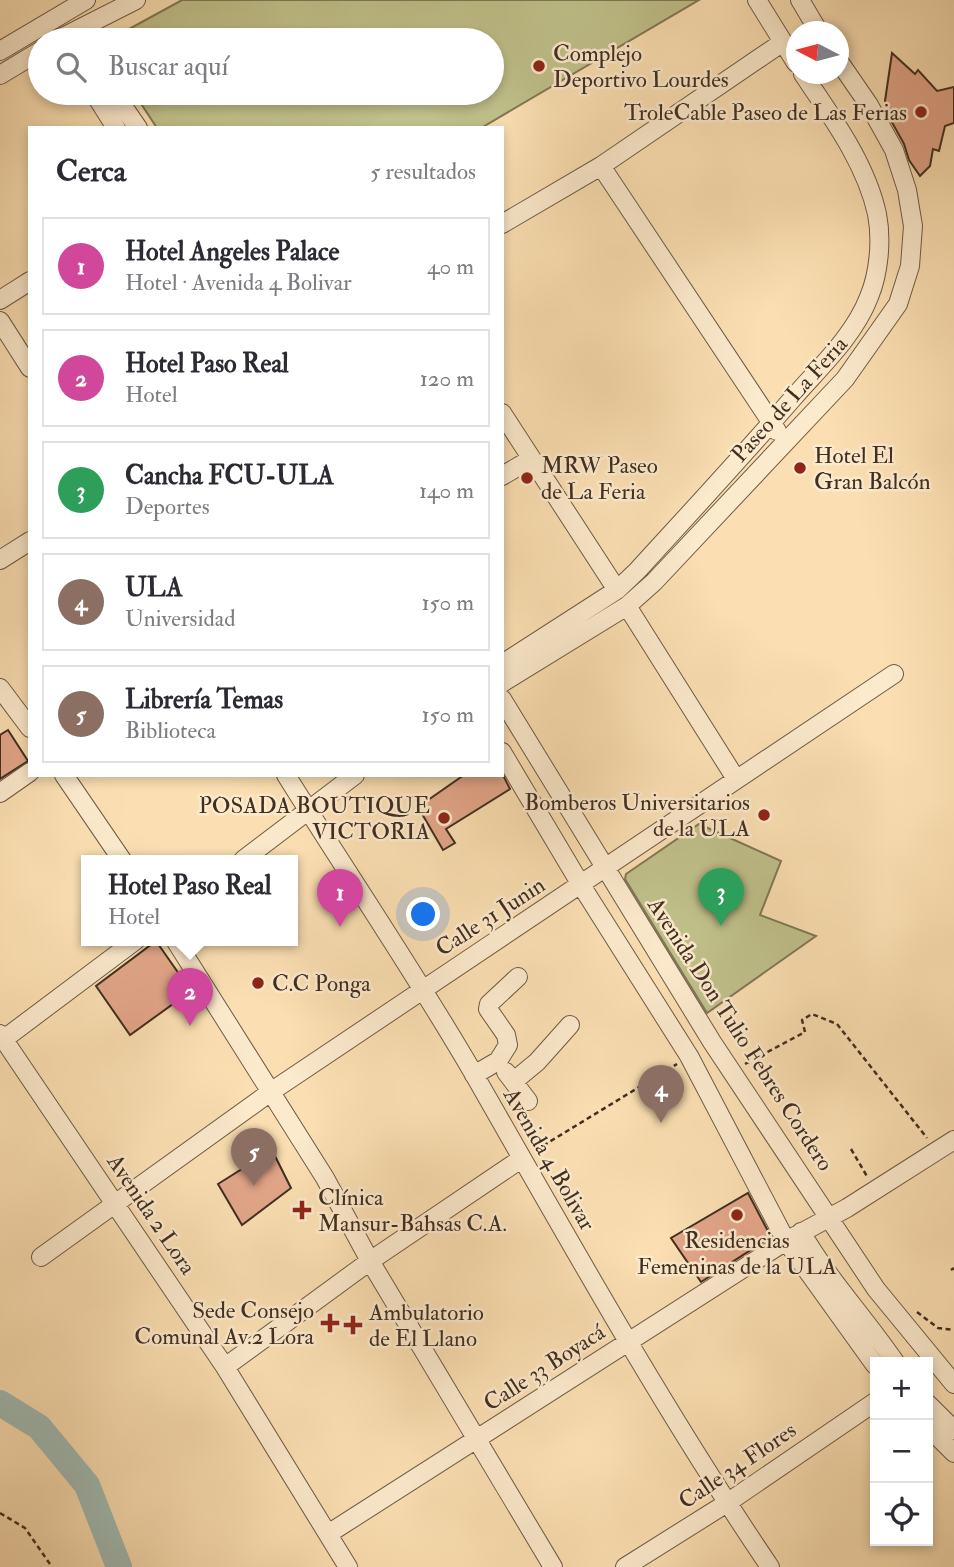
<!DOCTYPE html>
<html lang="es">
<head>
<meta charset="utf-8">
<style>
  :root { --surface:#fff; --page:#f2f2f3; --text:#2b2b33; --muted:#7c7c81; --line:#e1e1e2; --accent:#8f2418 }
  body { margin:0; font-family:"IM FELL Double Pica",serif; background:var(--page); color:var(--text) }
  .controls { position:absolute; right:21px; bottom:21px; display:grid; overflow:hidden; border-radius:0px; box-shadow:0 4px 10px #0003 }
  .controls button { width:63px; height:63px; display:grid; place-items:center; padding:0; border:0; border-bottom:2px solid var(--line); background:var(--surface); color:var(--text); font:35px sans-serif }
  .compass { position:absolute; left:786px; top:21px; width:63px; height:63px; border-radius:50%; background:var(--surface); box-shadow:0 4px 10px #0003; rotate:276deg }
  .you { position:absolute; left:424px; top:915px; width:24px; height:24px; margin:-18px; border:5px solid #fff; border-radius:50%; background:#1a73e8; box-shadow:0 0 0 10px #1a73e833 }
  .badge { display:grid; place-items:center; width:46px; height:46px; border-radius:50%; background:var(--accent); color:#fff; font-size:23px; font-weight:700 }
  .pin { position:absolute; translate:-50% -58px; filter:drop-shadow(0 2px 4px #0008) }
  .pin::after { content:''; position:absolute; top:37px; width:24px; height:21px; background:inherit; clip-path:polygon(0 0,100% 0,50% 100%) }
  .popup { position:absolute; left:81px; top:855px; width:217px; height:91px; box-sizing:border-box; display:grid; place-content:center; border-radius:0px; background:var(--surface); filter:drop-shadow(0 2px 5px #0005); font-size:23px; white-space:nowrap; color:var(--muted) }
  .popup b { font-size:26px; color:var(--text) }
  .popup::after { content:''; position:absolute; left:50%; top:100%; margin-left:-14px; border:14px solid transparent; border-top-color:var(--surface) }
  .list { margin:0; padding:0; list-style:none }
  h2 { display:flex; justify-content:space-between; align-items:center; height:91px; margin:0; padding:0 28px; font-size:30px }
  h2 small { font-size:23px; font-weight:400; color:var(--muted) }
  .list li { display:grid; grid-template-columns:46px 1fr auto; gap:21px; align-items:center; box-sizing:border-box; height:98px; margin:0 14px 14px; padding:0 14px; border:2px solid var(--line); border-radius:0px }
  .list b { display:block; font-size:26px; white-space:nowrap }
  .list p { margin:0; font-size:23px; white-space:nowrap; color:var(--muted) }
  .list em { font-size:23px; font-style:normal; color:var(--muted) }
  .icon { flex:none; width:38px; height:38px; fill:none; stroke:currentColor; stroke-width:2; stroke-linecap:round; stroke-linejoin:round }
  .map { position:relative; flex:none; width:954px; height:1567px; overflow:hidden }
  .search { position:absolute; background:var(--surface); box-shadow:0 4px 10px #0003; left:28px; top:28px; width:476px; height:77px; display:flex; align-items:center; gap:18px; box-sizing:border-box; padding:0 24px; border-radius:38px; color:var(--muted); font-size:26px }
  .panel { position:absolute; background:var(--surface); box-shadow:0 4px 10px #0003; left:28px; top:126px; width:476px; height:651px; border-radius:0px }
  .map>svg:first-child { display:block }
</style>
</head>
<body>
<div class="map">
<svg width="954" height="1567" viewBox="0 0 954 1567">
  <rect width="100%" height="100%" fill="#fbdfb2"/>
  <filter id="stains"><feTurbulence type="fractalNoise" baseFrequency=".00286" numOctaves="4"/><feColorMatrix values="0 0 0 0 .2 0 0 0 0 .09 0 0 0 0 .02 0 0 0 .5 -.17"/></filter>
  <radialGradient id="worn" r=".72"><stop offset=".6" stop-color="#630" stop-opacity="0"/><stop offset="1" stop-color="#630" stop-opacity=".3"/></radialGradient>
  <path fill="#c0c18b" stroke="#807856" stroke-width="2" d="M182,0H699L481,128H157L134,93H492V40H109Z
    M699,824L781,861L760,915L816,936L707,1013L625,879L626,874Z"/>
  <g fill="none" stroke-linecap="round" stroke-linejoin="round">
    <path stroke="#a0bbb4" stroke-width="26" d="M0,1403L39,1427L87,1485L119,1567"/>
  </g>
  <path fill="#e3a689" stroke="#402e21" stroke-width="2" d="M892,53L915,74L918,70L937,91L954,87V123L945,126L939,151L933,149L930,166L920,176L909,160L904,144L889,117L885,101Z
    M8,730L28,761L0,779V735Z
    M464,775H503L510,789L446,829L455,843L443,850L418,807Z
    M156,941L191,991L130,1035L96,986Z
    M272,1150L291,1188L242,1225L218,1184Z
    M748,1193L771,1237L701,1282L671,1238Z"/>
  <g fill="none" stroke-linecap="round" stroke-linejoin="round">
    <g stroke="#6f5a45" stroke-width="20">
      <path id="minor" d="M757,0L796,63
        M800,0L819,32
        M57,40L136,0
        M0,51L86,0
        M0,75L40,51
        M94,93L116,128
        M114,93L138,128
        M601,166L777,431
        M502,224L601,166L783,42
        M0,300L30,281
        M0,321L30,368
        M502,413L617,590
        M502,476L531,459
        M0,560L30,541
        M627,606L736,779
        M502,664L617,590L637,571C689,514 742,457 793,398C820,367 854,336 869,297C879,273 882,240 877,214C866,163 831,116 803,74
        M502,683L627,606L654,582L845,379L898,304L910,266L913,226L907,190L894,150L869,105L838,60
        M0,688L30,728
        M502,699L712,1042L876,1289L954,1384
        M502,752L581,885L689,1056L786,1241L875,1365
        M64,775L122,860
        M286,775C349,876 416,974 475,1076C570,1242 663,1409 770,1567
        M0,793L30,772
        M243,860L355,775
        M175,940L325,1178L370,1261L553,1567
        M0,1034L225,1367L348,1567
        M4,1039L136,940
        M506,1072L528,1101
        M474,1075L498,1061L508,1045L506,1035L488,1009L489,1004L518,977
        M514,1081L537,1062L570,1025
        M801,1232C828,1279 865,1318 895,1362
        M41,1257L272,1091L894,674
        M225,1367L370,1261L521,1159
        M928,1404L954,1430
        M928,1427L954,1453
        M328,1534L786,1241L847,1208L954,1140
        M625,1567L727,1503L875,1402"/>
    </g>
    <path stroke="#402e21" stroke-width="2.5" stroke-dasharray="5 3.5" stroke-linecap="butt" d="M745,1064L805,1032L802,1020L812,1014L837,1024L927,1138
      M851,1149L868,1178
      M536,1150L677,1064
      M951,1270L954,1268
      M917,1312L938,1328L954,1330
      M0,1513L25,1528L52,1567"/>
    <use href="#minor" stroke="#fceacd" stroke-width="18"/>
  </g>
  <g fill="#8f2418" stroke="#fceacd" stroke-width="2.5">
    <circle cx="539" cy="66" r="7"/>
    <circle cx="921" cy="112" r="7"/>
    <circle cx="800" cy="468" r="7"/>
    <circle cx="527" cy="478" r="7"/>
    <circle cx="764" cy="815" r="7"/>
    <circle cx="444" cy="818" r="7"/>
    <circle cx="258" cy="983" r="7"/>
    <path d="M298.5 1199.5h7v7h7v7h-7v7h-7v-7h-7v-7h7z"/>
    <circle cx="737" cy="1215" r="7"/>
    <path d="M326.5 1312.5h7v7h7v7h-7v7h-7v-7h-7v-7h7z"/>
    <path d="M349.5 1314.5h7v7h7v7h-7v7h-7v-7h-7v-7h7z"/>
  </g>
  <g text-anchor="middle" stroke-width="5" stroke-linejoin="round" paint-order="stroke">
    <g font-size="23" fill="#402e21" stroke="#fceacd" text-anchor="start">
      <text x="553" y="61">Complejo<tspan x="553" dy="26">Deportivo Lourdes</tspan></text>
      <text x="907" y="120" text-anchor="end">TroleCable Paseo de Las Ferias</text>
      <text x="814" y="463">Hotel El<tspan x="814" dy="26">Gran Balcón</tspan></text>
      <text x="541" y="473">MRW Paseo<tspan x="541" dy="26">de La Feria</tspan></text>
      <text x="750" y="810" text-anchor="end">Bomberos Universitarios<tspan x="750" dy="26">de la ULA</tspan></text>
      <text x="430" y="813" text-anchor="end">POSADA BOUTIQUE<tspan x="430" dy="26">VICTORIA</tspan></text>
      <text x="272" y="991">C.C Ponga</text>
      <text x="318" y="1205">Clínica<tspan x="318" dy="26">Mansur-Bahsas C.A.</tspan></text>
      <text x="737" y="1248" text-anchor="middle">Residencias<tspan x="737" dy="26">Femeninas de la ULA</tspan></text>
      <text x="314" y="1318" text-anchor="end">Sede Consejo<tspan x="314" dy="26">Comunal Av.2 Lora</tspan></text>
      <text x="369" y="1320">Ambulatorio<tspan x="369" dy="26">de El Llano</tspan></text>
    </g>
    <g font-size="23" fill="#402e21" stroke="#fceacd">
      <text transform="translate(789 399) rotate(-48)" y="8">Paseo de La Feria</text>
      <text transform="translate(490 916) rotate(-33)" y="8">Calle 31 Junin</text>
      <text transform="translate(741 1034) rotate(57)" y="8">Avenida Don Tulio Febres Cordero</text>
      <text transform="translate(550 1159) rotate(60)" y="8">Avenida 4 Bolivar</text>
      <text transform="translate(152 1214) rotate(56)" y="8">Avenida 2 Lora</text>
      <text transform="translate(544 1367) rotate(-33)" y="8">Calle 33 Boyacá</text>
      <text transform="translate(737 1465) rotate(-34)" y="8">Calle 34 Flores</text>
    </g>
  </g>
  <rect width="100%" height="100%" filter="url(#stains)"/>
  <rect width="100%" height="100%" fill="url(#worn)"/>
</svg>
<div class="controls">
<button>+</button>
<button>−</button>
<button><svg class="icon" aria-label="locate" viewBox="0 0 24 24"><circle cx="12" cy="12" r="6"/><path d="M12 2v4M12 18v4M2 12h4M18 12h4"/></svg></button>
</div>
<svg class="compass" viewBox="-18 -18 36 36"><path d="M0-13l5 13h-10z" fill="#e53935"/><path d="M0 13l5-13h-10z" fill="#7c7c81"/></svg>
<div class="you"></div>
<div class="pin badge" style="left:340px;top:927px;background:#d1479c">1</div>
<div class="pin badge" style="left:190px;top:1026px;background:#d1479c">2</div>
<div class="popup"><b>Hotel Paso Real</b>Hotel</div>
<div class="pin badge" style="left:721px;top:926px;background:#2e9e5b">3</div>
<div class="pin badge" style="left:661px;top:1123px;background:#8d6e63">4</div>
<div class="pin badge" style="left:254px;top:1186px;background:#8d6e63">5</div>
<div class="search"><svg class="icon" aria-label="search" viewBox="0 0 24 24"><circle cx="10" cy="10" r="6"/><path d="M15 15l6 6"/></svg>Buscar aquí</div>
<section class="panel">
<h2>Cerca<small>5 resultados</small></h2>
<ul class="list">
<li><span class="badge" style="background:#d1479c">1</span><div><b>Hotel Angeles Palace</b><p>Hotel · Avenida 4 Bolivar</p></div><em>40 m</em></li>
<li><span class="badge" style="background:#d1479c">2</span><div><b>Hotel Paso Real</b><p>Hotel</p></div><em>120 m</em></li>
<li><span class="badge" style="background:#2e9e5b">3</span><div><b>Cancha FCU-ULA</b><p>Deportes</p></div><em>140 m</em></li>
<li><span class="badge" style="background:#8d6e63">4</span><div><b>ULA</b><p>Universidad</p></div><em>150 m</em></li>
<li><span class="badge" style="background:#8d6e63">5</span><div><b>Librería Temas</b><p>Biblioteca</p></div><em>150 m</em></li>
</ul>
</section>
</div>
</body>
</html>
